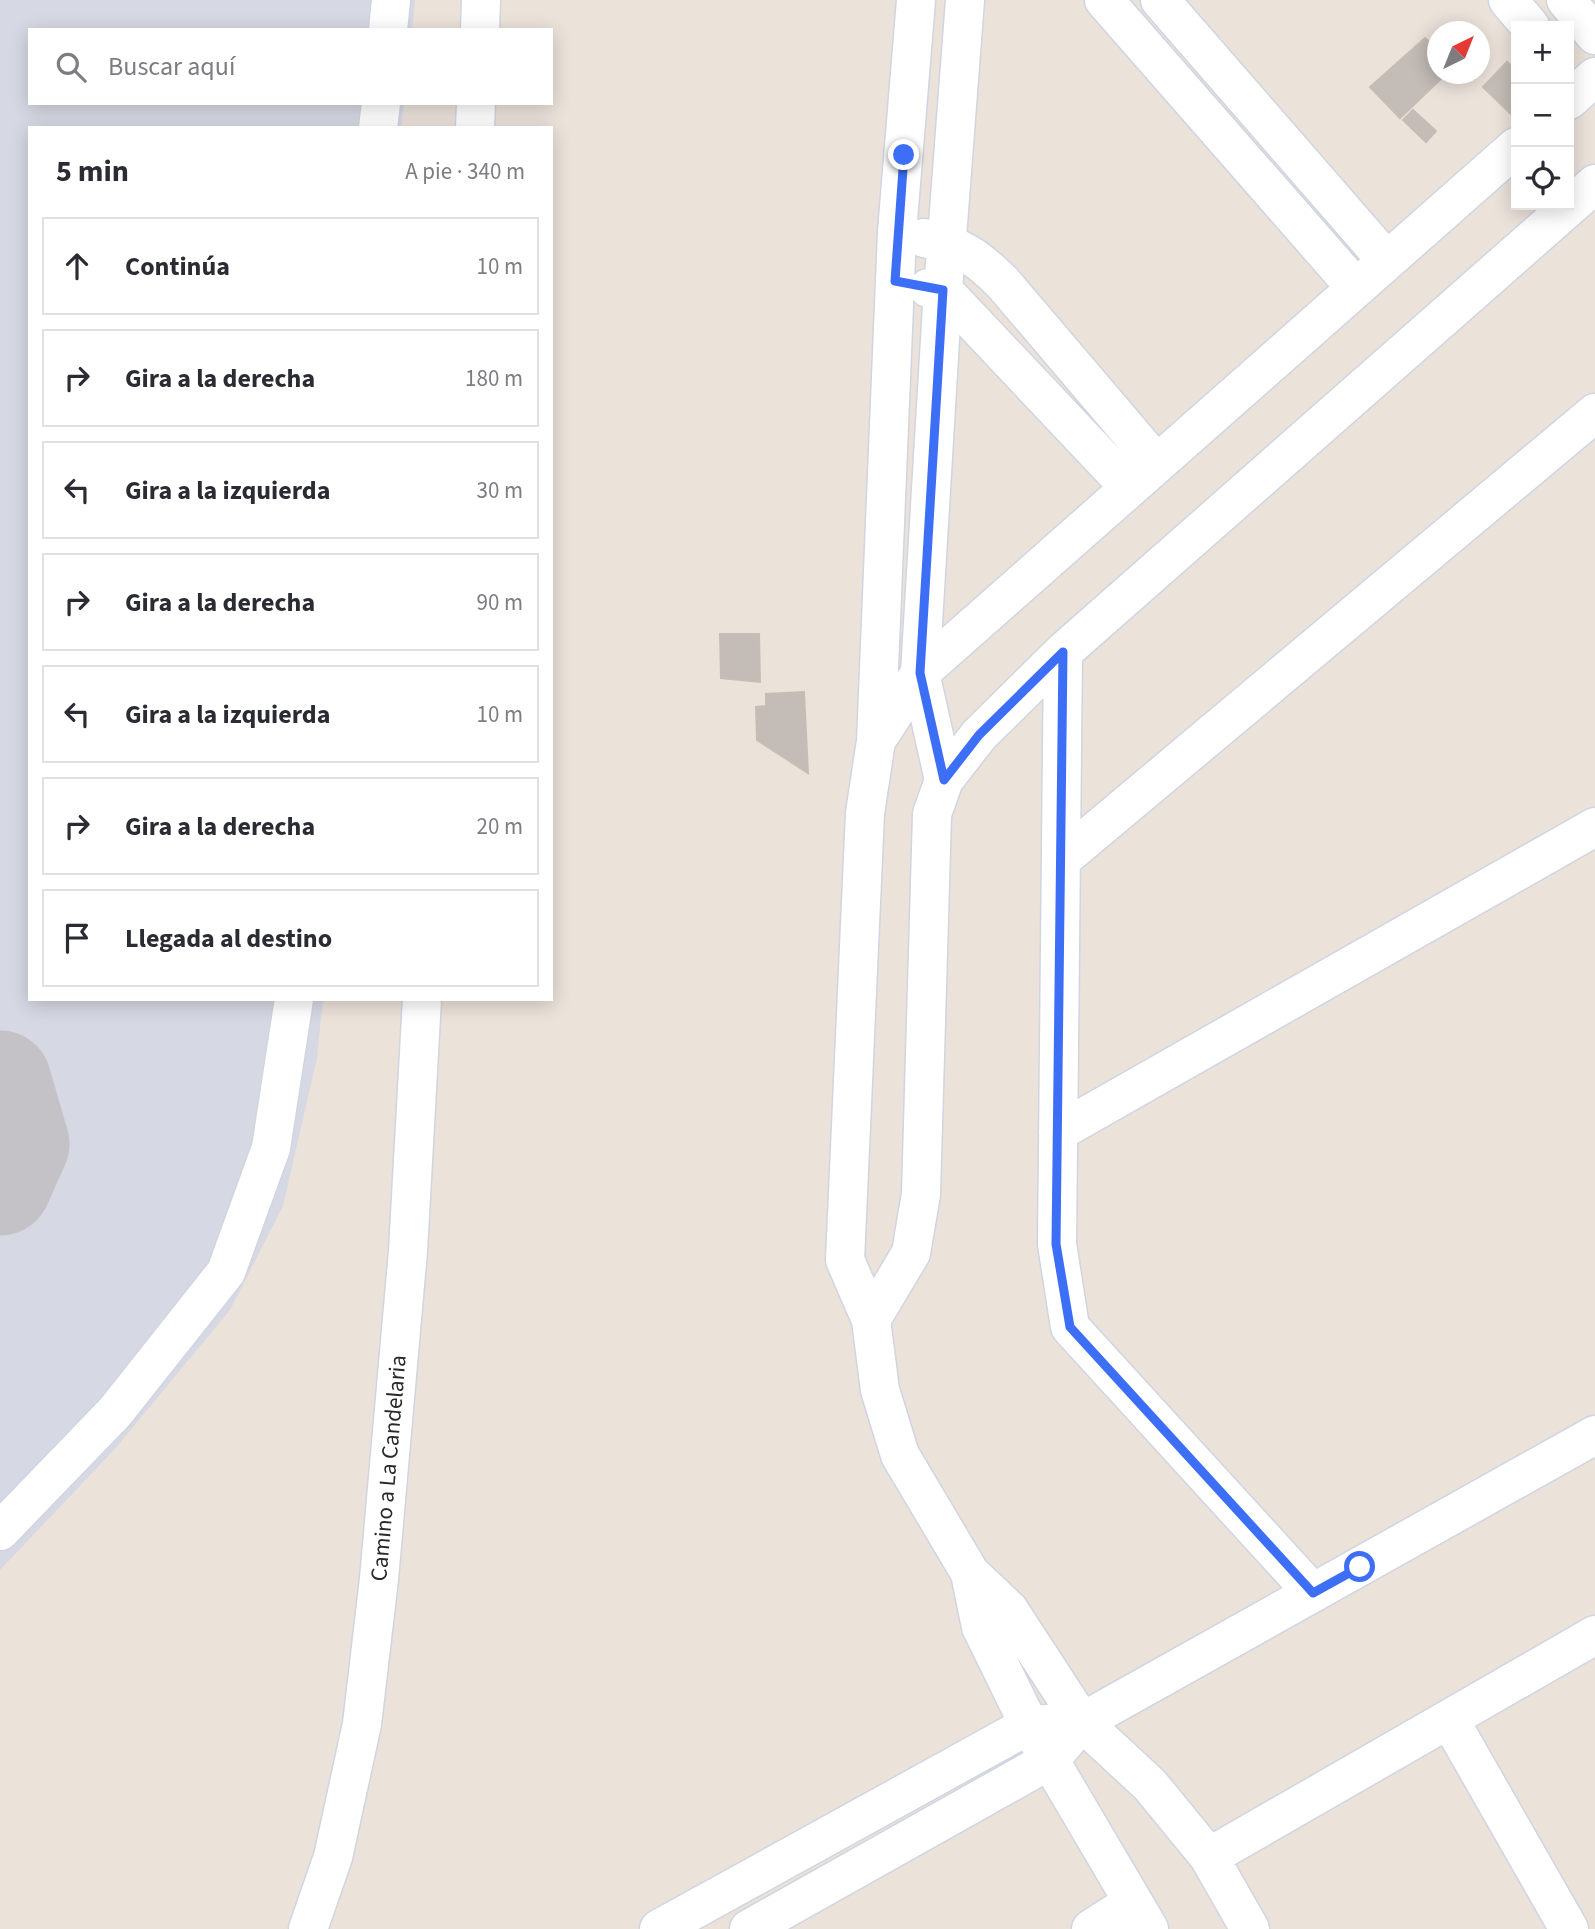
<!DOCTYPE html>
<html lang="es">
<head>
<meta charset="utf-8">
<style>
  :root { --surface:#fff; --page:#f2f2f3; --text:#2b2b33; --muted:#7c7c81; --line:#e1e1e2 }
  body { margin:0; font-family:"Source Sans 3",sans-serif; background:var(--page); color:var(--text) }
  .controls { position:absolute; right:21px; top:21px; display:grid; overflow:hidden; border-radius:0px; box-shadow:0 4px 18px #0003 }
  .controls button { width:63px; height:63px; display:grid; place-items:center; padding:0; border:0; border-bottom:2px solid var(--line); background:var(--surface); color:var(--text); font:35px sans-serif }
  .compass { position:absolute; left:1427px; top:21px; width:63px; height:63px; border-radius:50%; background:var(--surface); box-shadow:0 4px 18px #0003; rotate:43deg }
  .stop { position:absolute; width:21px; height:21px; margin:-16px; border:5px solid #3c6ff6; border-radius:50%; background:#fff }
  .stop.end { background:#3c6ff6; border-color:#fff; box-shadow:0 2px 7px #0008 }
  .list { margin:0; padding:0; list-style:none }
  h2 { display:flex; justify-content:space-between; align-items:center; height:91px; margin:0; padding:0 28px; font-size:30px }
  h2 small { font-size:23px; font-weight:400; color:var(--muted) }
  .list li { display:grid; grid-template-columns:46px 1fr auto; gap:21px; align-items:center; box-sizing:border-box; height:98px; margin:0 14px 14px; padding:0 14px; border:2px solid var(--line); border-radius:0px }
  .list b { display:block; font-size:26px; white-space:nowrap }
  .list em { font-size:23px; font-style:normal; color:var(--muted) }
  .icon { flex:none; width:38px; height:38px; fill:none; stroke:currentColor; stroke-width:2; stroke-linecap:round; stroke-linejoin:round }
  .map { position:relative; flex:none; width:1595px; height:1929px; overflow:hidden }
  .search { position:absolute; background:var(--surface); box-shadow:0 4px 18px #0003; left:28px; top:28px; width:525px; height:77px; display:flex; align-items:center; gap:18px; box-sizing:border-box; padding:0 24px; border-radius:0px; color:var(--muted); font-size:26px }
  .panel { position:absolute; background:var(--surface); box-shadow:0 4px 18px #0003; left:28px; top:126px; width:525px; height:875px; border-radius:0px }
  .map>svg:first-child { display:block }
</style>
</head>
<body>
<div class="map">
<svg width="1595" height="1929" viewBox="0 0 1595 1929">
  <rect width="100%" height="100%" fill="#ebe2da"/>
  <path fill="#d6d9e3" d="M0,0H415L412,30H30V103H404L401,128H30V999H323L317,1058L283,1206L230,1310L114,1450L0,1570Z"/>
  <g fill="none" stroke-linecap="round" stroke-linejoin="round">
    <path stroke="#c4c2c6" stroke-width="103" d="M0,1082L18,1144L0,1184"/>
  </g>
  <path fill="#c3bcb7" stroke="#c6beb4" stroke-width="2" d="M1425,38L1438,50V74H1446L1400,118L1370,87Z
    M1507,62L1516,70V119L1483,87Z
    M1413,110L1436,131L1426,142L1403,120Z
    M720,634H759L760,682L721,678Z
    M804,692L808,773L757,740L756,707L766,706V694Z"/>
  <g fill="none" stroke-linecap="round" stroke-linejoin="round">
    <g stroke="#d0d5e1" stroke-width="41">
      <path id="minor" d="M916,0L897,232L876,741L865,813L845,1260L871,1320L880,1390L900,1455L970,1573L1009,1610L1082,1722L1150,1785L1209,1857L1250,1929
        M1104,0L1356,288
        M1160,0L1387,261
        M1508,0L1530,26
        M1566,0L1595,35
        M388,30L391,0
        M480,30L481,0
        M1569,100L1595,77
        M378,128L381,103
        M475,128L476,103
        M924,238C961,246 977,257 1003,283L1157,464
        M928,288L943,290L1130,488
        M1063,652L1057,1244L1070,1327L1313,1593
        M876,741L920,673L1516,147
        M944,780L920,673L943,290L965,0
        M1061,860L1595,413
        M1058,1132L1595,827
        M871,1320L911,1253L921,1194L932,814L944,780L979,735L1063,652L1595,184
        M0,1531L115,1412L226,1272L271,1148L294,999
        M970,1573L981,1627L1029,1725L1149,1929
        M1449,1719L1569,1929
        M1082,1722L1595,1435
        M1209,1857L1595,1635
        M308,1929L333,1857L362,1724L379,1579L408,1251L422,999
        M659,1929L1029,1725L1082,1722L1050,1760L749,1929
        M1091,1929L1133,1902"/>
    </g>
    <use href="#minor" stroke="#fff" stroke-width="38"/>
  </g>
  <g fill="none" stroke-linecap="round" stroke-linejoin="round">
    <path stroke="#3c6ff6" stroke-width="9" d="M904,155L895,281L943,290L920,673L944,780L979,735L1063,652L1056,1244L1070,1327L1313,1593L1360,1567"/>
  </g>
  <g text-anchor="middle" stroke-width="5" stroke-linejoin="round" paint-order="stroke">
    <g font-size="23" fill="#292929" stroke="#fff">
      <text transform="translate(388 1468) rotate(-85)" y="8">Camino a La Candelaria</text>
    </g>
  </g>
</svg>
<div class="controls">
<button>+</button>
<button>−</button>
<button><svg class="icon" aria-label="locate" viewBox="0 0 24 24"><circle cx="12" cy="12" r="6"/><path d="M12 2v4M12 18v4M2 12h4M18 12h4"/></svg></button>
</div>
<svg class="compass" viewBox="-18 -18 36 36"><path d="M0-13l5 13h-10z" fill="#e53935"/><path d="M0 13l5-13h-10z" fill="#7c7c81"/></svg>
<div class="stop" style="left:1360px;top:1567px"></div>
<div class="stop end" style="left:904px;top:155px"></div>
<div class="search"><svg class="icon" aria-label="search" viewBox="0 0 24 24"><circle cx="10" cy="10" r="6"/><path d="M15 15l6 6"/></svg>Buscar aquí</div>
<section class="panel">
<h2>5 min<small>A pie · 340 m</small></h2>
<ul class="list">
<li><svg class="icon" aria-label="ahead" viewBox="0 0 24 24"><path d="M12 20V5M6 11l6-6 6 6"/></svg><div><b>Continúa</b></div><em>10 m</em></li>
<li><svg class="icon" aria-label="right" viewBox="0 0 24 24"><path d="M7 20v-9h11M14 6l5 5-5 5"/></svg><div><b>Gira a la derecha</b></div><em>180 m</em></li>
<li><svg class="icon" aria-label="left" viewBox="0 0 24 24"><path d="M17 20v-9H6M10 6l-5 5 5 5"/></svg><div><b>Gira a la izquierda</b></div><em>30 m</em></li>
<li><svg class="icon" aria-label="right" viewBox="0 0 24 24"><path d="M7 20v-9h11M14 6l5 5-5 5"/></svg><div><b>Gira a la derecha</b></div><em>90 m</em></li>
<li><svg class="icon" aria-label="left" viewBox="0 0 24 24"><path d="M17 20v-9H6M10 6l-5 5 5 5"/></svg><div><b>Gira a la izquierda</b></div><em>10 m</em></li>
<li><svg class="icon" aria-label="right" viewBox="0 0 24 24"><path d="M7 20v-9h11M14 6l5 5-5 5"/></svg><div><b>Gira a la derecha</b></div><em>20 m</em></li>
<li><svg class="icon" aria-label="arrive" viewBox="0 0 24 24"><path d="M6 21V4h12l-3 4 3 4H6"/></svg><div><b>Llegada al destino</b></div></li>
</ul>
</section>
</div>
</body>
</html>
